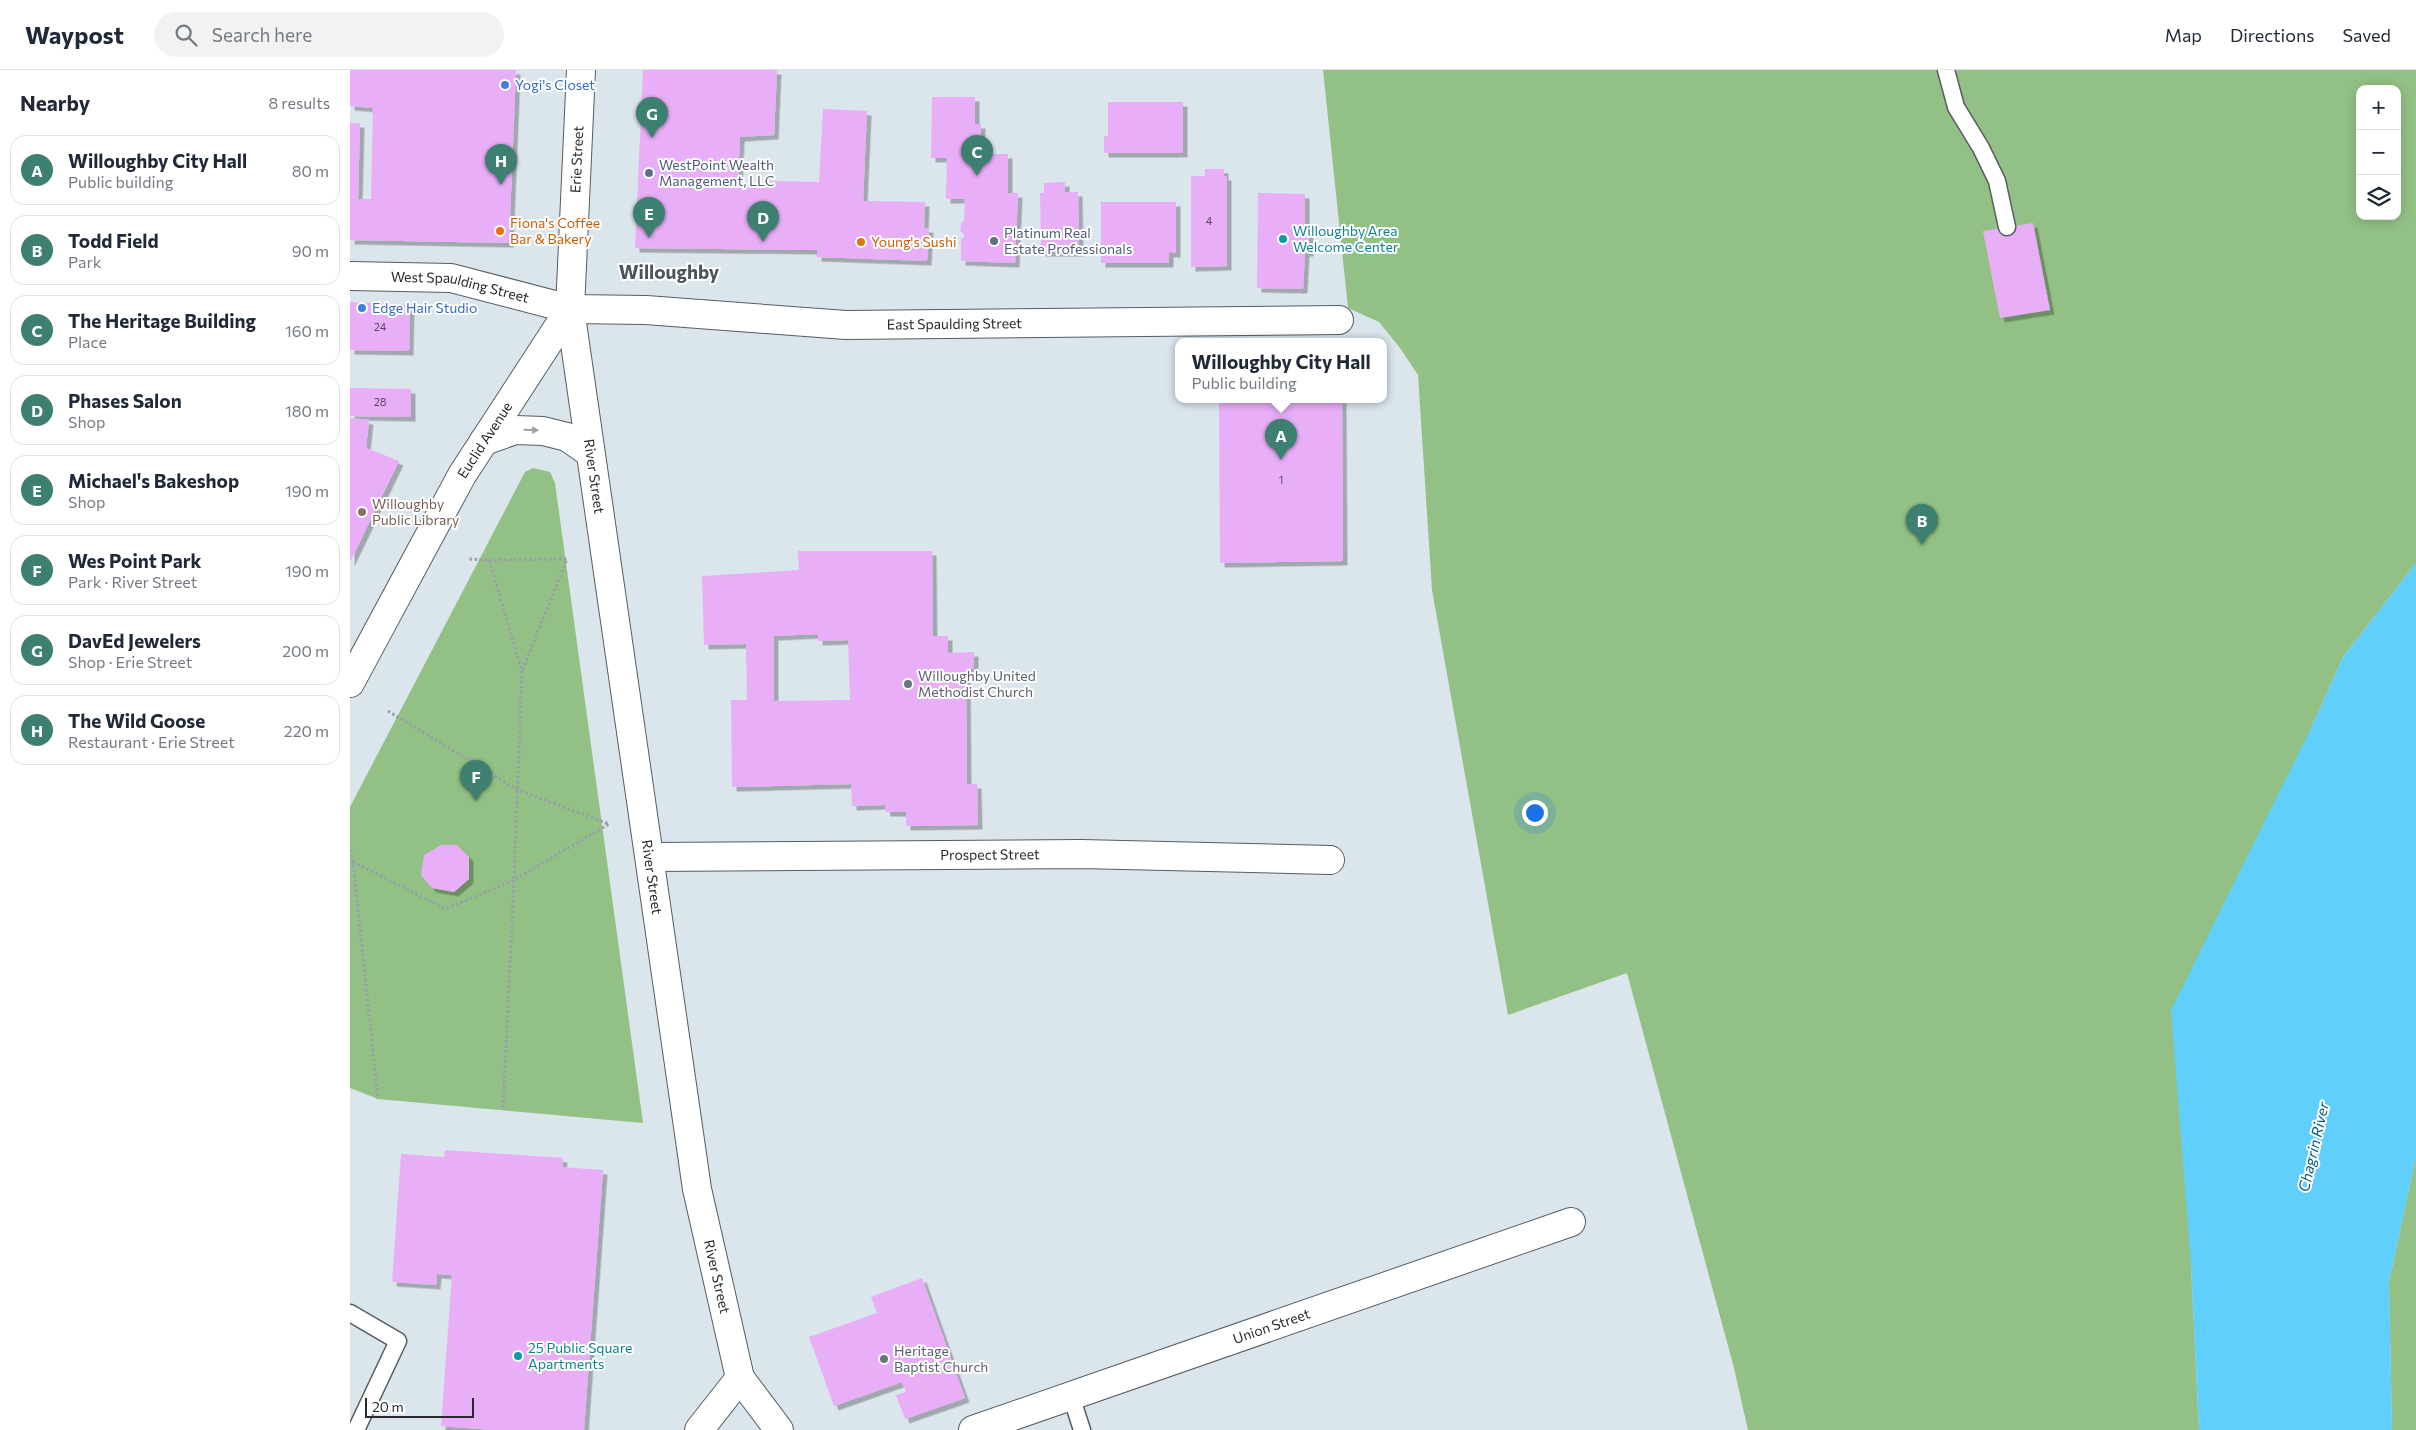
<!DOCTYPE html>
<html lang="en">
<head>
<meta charset="utf-8">
<style>
  :root { --surface:#fff; --page:#f2f2f3; --text:#1f2937; --muted:#747a83; --line:#e0e1e3; --accent:#3d8072 }
  body { margin:0; font-family:Commissioner,sans-serif; background:var(--page); color:var(--text) }
  .controls { position:absolute; right:15px; top:15px; display:grid; overflow:hidden; border-radius:10px; box-shadow:0 2px 12px #0003 }
  .controls button { width:45px; height:45px; display:grid; place-items:center; padding:0; border:0; border-bottom:1px solid var(--line); background:var(--surface); color:var(--text); font:25px sans-serif }
  .scale { position:absolute; left:15px; bottom:12px; width:109px; box-sizing:border-box; padding-left:5px; border:2px solid #262a2c; border-top:0; font-size:14px; line-height:18px; white-space:nowrap; color:#262a2c; -webkit-text-stroke:4px #fff; paint-order:stroke }
  .you { position:absolute; left:1184px; top:742px; width:18px; height:18px; margin:-12px; border:4px solid #fff; border-radius:50%; background:#1a73e8; box-shadow:0 0 0 8px #1a73e833 }
  .badge { display:grid; place-items:center; width:32px; height:32px; border-radius:50%; background:var(--accent); color:#fff; font-size:16px; font-weight:700 }
  .pin { position:absolute; translate:-50% -41px; filter:drop-shadow(0 1px 2px #0008) }
  .pin::after { content:''; position:absolute; top:26px; width:18px; height:15px; background:inherit; clip-path:polygon(0 0,100% 0,50% 100%) }
  .popup { position:absolute; left:825px; top:268px; width:212px; height:65px; box-sizing:border-box; display:grid; place-content:center; border-radius:10px; background:var(--surface); filter:drop-shadow(0 1px 4px #0005); font-size:16px; white-space:nowrap; color:var(--muted) }
  .popup b { font-size:19px; color:var(--text) }
  .popup::after { content:''; position:absolute; left:50%; top:100%; margin-left:-10px; border:10px solid transparent; border-top-color:var(--surface) }
  .list { margin:0; padding:0; list-style:none }
  h2 { display:flex; justify-content:space-between; align-items:center; height:65px; margin:0; padding:0 20px; font-size:21px }
  h2 small { font-size:16px; font-weight:400; color:var(--muted) }
  .list li { display:grid; grid-template-columns:32px 1fr auto; gap:15px; align-items:center; box-sizing:border-box; height:70px; margin:0 10px 10px; padding:0 10px; border:1px solid var(--line); border-radius:15px }
  .list b { display:block; font-size:19px; white-space:nowrap }
  .list p { margin:0; font-size:16px; white-space:nowrap; color:var(--muted) }
  .list em { font-size:16px; font-style:normal; color:var(--muted) }
  .icon { flex:none; width:28px; height:28px; fill:none; stroke:currentColor; stroke-width:2; stroke-linecap:round; stroke-linejoin:round }
  .map { position:relative; flex:none; width:2066px; height:1360px; overflow:hidden }
  header { display:flex; align-items:center; gap:30px; box-sizing:border-box; height:70px; padding:0 25px; background:var(--surface); border-bottom:1px solid var(--line) }
  header strong { font-size:24px }
  nav { display:flex; gap:28px; margin-inline-start:auto; font-size:18px }
  .search { width:350px; height:45px; background:var(--page); display:flex; align-items:center; gap:12px; box-sizing:border-box; padding:0 18px; border-radius:28px; color:var(--muted); font-size:19px }
  main { display:flex }
  aside { flex:1; background:var(--surface) }
  .map>svg:first-child { display:block }
</style>
</head>
<body>
<header>
<strong>Waypost</strong>
<div class="search"><svg class="icon" aria-label="search" viewBox="0 0 24 24"><circle cx="10" cy="10" r="6"/><path d="M15 15l6 6"/></svg>Search here</div>
<nav><a>Map</a><a>Directions</a><a>Saved</a></nav>
</header>
<main>
<aside>
<h2>Nearby<small>8 results</small></h2>
<ul class="list">
<li><span class="badge">A</span><div><b>Willoughby City Hall</b><p>Public building</p></div><em>80 m</em></li>
<li><span class="badge">B</span><div><b>Todd Field</b><p>Park</p></div><em>90 m</em></li>
<li><span class="badge">C</span><div><b>The Heritage Building</b><p>Place</p></div><em>160 m</em></li>
<li><span class="badge">D</span><div><b>Phases Salon</b><p>Shop</p></div><em>180 m</em></li>
<li><span class="badge">E</span><div><b>Michael's Bakeshop</b><p>Shop</p></div><em>190 m</em></li>
<li><span class="badge">F</span><div><b>Wes Point Park</b><p>Park · River Street</p></div><em>190 m</em></li>
<li><span class="badge">G</span><div><b>DavEd Jewelers</b><p>Shop · Erie Street</p></div><em>200 m</em></li>
<li><span class="badge">H</span><div><b>The Wild Goose</b><p>Restaurant · Erie Street</p></div><em>220 m</em></li>
</ul>
</aside>
<div class="map">
<svg width="2066" height="1360" viewBox="0 0 2066 1360">
  <defs>
    <filter id="shadow"><feDropShadow dx="4.5" dy="4.5" stdDeviation="0" flood-color="#0004"/></filter>
  </defs>
  <rect width="100%" height="100%" fill="#dbe5ec"/>
  <path fill="#93c185" fill-rule="evenodd" d="M973,0H2066V493L1993,587L1963,654L1841,1195L1849,1360H1398L1384,1298L1277,903L1158,945L1082,520L1068,305L1050,278L1029,252L998,238ZM2010,19H2047V146H2010Z
    M183,398L200,402L205,413L293,1053L28,1029L0,1018V737L175,402Z
    M2066,1087V1360H2042L2039,1211Z"/>
  <path fill="#61cffc" d="M2066,493V1087L2039,1211L2042,1360H1849L1841,1195L1821,940L1963,654L1993,587Z"/>
  <path fill="#e9aef8" fill-rule="evenodd" filter="url(#shadow)" d="M0,0H166L159,173L0,170V53H10L8,129H21L23,38L0,36Z
    M293,0H427L424,65L390,67L388,113L420,114V111L469,112L473,39L517,41L513,131L575,132L574,158H579L577,191L467,187V180L285,178Z
    M582,27H625V54H631L630,84H658V123H668L665,193L611,191V168H614V164L610,161L611,154L614,151L615,129H596L597,88H581Z
    M758,32H833V83H754V66H758Z
    M855,99H874V106H877V196L841,197V106H855Z
    M715,112V122H728L729,182H691L690,123H694V113Z
    M908,123L955,124V156H959V182H955L953,219L907,218Z
    M751,132H826V183H819V193H751Z
    M1683,153L1700,240L1650,248L1633,161Z
    M0,232L60,235L59,281L0,280Z
    M0,318L61,319V347L0,346Z
    M869,329H992L993,491L870,493Z
    M0,348L19,350L16,378L49,391L0,492Z
    M448,481H582L583,566H598V583L624,582V599H616L617,714H627L628,755L556,756V742H536L535,735L502,736L501,714L382,717L381,630H397L396,574L354,575L352,506L449,500ZM468,564V571L498,570L500,630L424,631V566Z
    M91,775H107L119,787V809L104,822L82,818L71,805L74,785Z
    M95,1080L213,1088L212,1097L253,1100L234,1360H145L91,1356L102,1205L87,1204L86,1215L42,1212L51,1084L94,1087Z
    M572,1208L615,1328L555,1349L546,1325L556,1322L552,1312L484,1336L459,1267L527,1243L521,1227Z"/>
  <g fill="none" stroke-linecap="round" stroke-linejoin="round">
    <g stroke="#555d63" stroke-width="19">
      <path id="lane" d="M1596,0L1606,37L1631,78L1647,111L1657,157
        M0,1243L48,1271L6,1360
        M721,1326L732,1360"/>
    </g>
    <g stroke="#555d63" stroke-width="30">
      <g id="street">
        <path id="s1" d="M0,206L101,208L220,239L296,240L496,255L989,250"/>
        <path id="s2" d="M300,787L731,784L980,790"/>
        <path d="M349,1360L390,1308"/>
        <path id="s3" d="M623,1360L1221,1152"/>
      </g>
    </g>
    <g stroke="#555d63" stroke-width="30">
      <g id="secondary">
        <path id="s4" d="M220,239L347,1119L390,1308L429,1360"/>
        <path d="M134,371L165,360L193,361L217,367L240,383"/>
      </g>
    </g>
    <g stroke="#555d63" stroke-width="30">
      <g id="primary">
        <path id="s5" d="M0,613L112,405L220,239L231,0"/>
      </g>
    </g>
    <path stroke="#99a0a6" stroke-width="3" stroke-dasharray="2.5 2.5" stroke-linecap="butt" d="M139,490L217,489L172,601
      M38,641L168,720L259,754L164,810L153,1040
      M0,780L3,792L28,1029
      M3,792L96,839L164,810L172,601L139,490L119,489"/>
    <use href="#lane" stroke="#fff" stroke-width="16"/>
    <use href="#street" stroke="#fff" stroke-width="28"/>
    <use href="#secondary" stroke="#fff" stroke-width="28"/>
    <use href="#primary" stroke="#fff" stroke-width="28"/>
  </g>
  <defs><path id="oneway-solid" d="M-6-.8H1V-3.2L6.5 0L1 3.2V.8H-6Z" transform="scale(1.25)"/></defs>
  <use fill="#9d9fa0" href="#oneway-solid" transform="translate(181 360) rotate(1)"/>
  <g fill="#3f7fe0" stroke="#fff" stroke-width="2">
    <circle cx="155" cy="15" r="5"/>
    <circle cx="12" cy="238" r="5"/>
  </g>
  <g fill="#5c6f8a" stroke="#fff" stroke-width="2">
    <circle cx="299" cy="103" r="5"/>
    <circle cx="644" cy="171" r="5"/>
  </g>
  <g fill="#e8710a" stroke="#fff" stroke-width="2">
    <circle cx="150" cy="161" r="5"/>
    <circle cx="511" cy="172" r="5"/>
  </g>
  <g fill="#0f9aa8" stroke="#fff" stroke-width="2">
    <circle cx="933" cy="169" r="5"/>
    <circle cx="168" cy="1286" r="5"/>
  </g>
  <circle fill="#8d6e63" stroke="#fff" stroke-width="2" cx="12" cy="442" r="5"/>
  <g fill="#6b7280" stroke="#fff" stroke-width="2">
    <circle cx="558" cy="614" r="5"/>
    <circle cx="534" cy="1289" r="5"/>
  </g>
  <g text-anchor="middle" stroke-width="4" stroke-linejoin="round" paint-order="stroke">
    <g font-size="11" fill="#574b5f">
      <text x="859" y="155">4</text>
      <text x="30" y="261">24</text>
      <text x="30" y="336">28</text>
      <text x="931" y="414">1</text>
    </g>
    <g font-size="14" fill="#366cbe" stroke="#fff" text-anchor="start">
      <text x="165" y="20">Yogi's Closet</text>
      <text x="22" y="243">Edge Hair Studio</text>
    </g>
    <g font-size="14" fill="#262a2c" stroke="#fff">
      <text dy="5" stroke="none"><textPath href="#s5" startOffset="584">Erie Street</textPath></text>
      <text dy="5" stroke="none"><textPath href="#s1" startOffset="111">West Spaulding Street</textPath></text>
      <text dy="5" stroke="none"><textPath href="#s1" startOffset="609">East Spaulding Street</textPath></text>
      <text dy="5" stroke="none"><textPath href="#s5" startOffset="278">Euclid Avenue</textPath></text>
      <text dy="5" stroke="none"><textPath href="#s4" startOffset="169">River Street</textPath></text>
      <text dy="5" stroke="none"><textPath href="#s2" startOffset="340">Prospect Street</textPath></text>
      <text dy="5" stroke="none"><textPath href="#s4" startOffset="574">River Street</textPath></text>
      <text dy="5" stroke="none"><textPath href="#s4" startOffset="979">River Street</textPath></text>
      <text dy="5" stroke="none"><textPath href="#s3" startOffset="316">Union Street</textPath></text>
    </g>
    <g font-size="14" fill="#4e5e75" stroke="#fff" text-anchor="start">
      <text x="309" y="100">WestPoint Wealth<tspan x="309" dy="16">Management, LLC</tspan></text>
      <text x="654" y="168">Platinum Real<tspan x="654" dy="16">Estate Professionals</tspan></text>
    </g>
    <g font-size="14" fill="#c56008" stroke="#fff" text-anchor="start">
      <text x="160" y="158">Fiona's Coffee<tspan x="160" dy="16">Bar &amp; Bakery</tspan></text>
      <text x="521" y="177">Young's Sushi</text>
    </g>
    <g font-size="14" fill="#0d838f" stroke="#fff" text-anchor="start">
      <text x="943" y="166">Willoughby Area<tspan x="943" dy="16">Welcome Center</tspan></text>
      <text x="178" y="1283">25 Public Square<tspan x="178" dy="16">Apartments</tspan></text>
    </g>
    <g font-size="14" fill="#785e54" stroke="#fff" text-anchor="start">
      <text x="22" y="439">Willoughby<tspan x="22" dy="16">Public Library</tspan></text>
    </g>
    <g font-size="14" fill="#5b616d" stroke="#fff" text-anchor="start">
      <text x="568" y="611">Willoughby United<tspan x="568" dy="16">Methodist Church</tspan></text>
      <text x="544" y="1286">Heritage<tspan x="544" dy="16">Baptist Church</tspan></text>
    </g>
    <g font-size="15" font-style="italic" fill="#00607e" stroke="#fff">
      <text transform="translate(1964 1077) rotate(-77)" y="5">Chagrin River</text>
    </g>
    <g font-size="19" font-weight="bold" fill="#4d555b" stroke="#fff">
      <text x="319" y="209">Willoughby</text>
    </g>
  </g>
</svg>
<div class="controls">
<button>+</button>
<button>−</button>
<button><svg class="icon" aria-label="layers" viewBox="0 0 24 24"><path d="M12 4l9 5-9 5-9-5zM3 14l9 5 9-5"/></svg></button>
</div>
<div class="scale">20 m</div>
<div class="you"></div>
<div class="pin badge" style="left:931px;top:390px">A</div>
<div class="popup"><b>Willoughby City Hall</b>Public building</div>
<div class="pin badge" style="left:1572px;top:475px">B</div>
<div class="pin badge" style="left:627px;top:106px">C</div>
<div class="pin badge" style="left:413px;top:172px">D</div>
<div class="pin badge" style="left:299px;top:168px">E</div>
<div class="pin badge" style="left:126px;top:731px">F</div>
<div class="pin badge" style="left:302px;top:68px">G</div>
<div class="pin badge" style="left:151px;top:115px">H</div>
</div>
</main>
</body>
</html>
